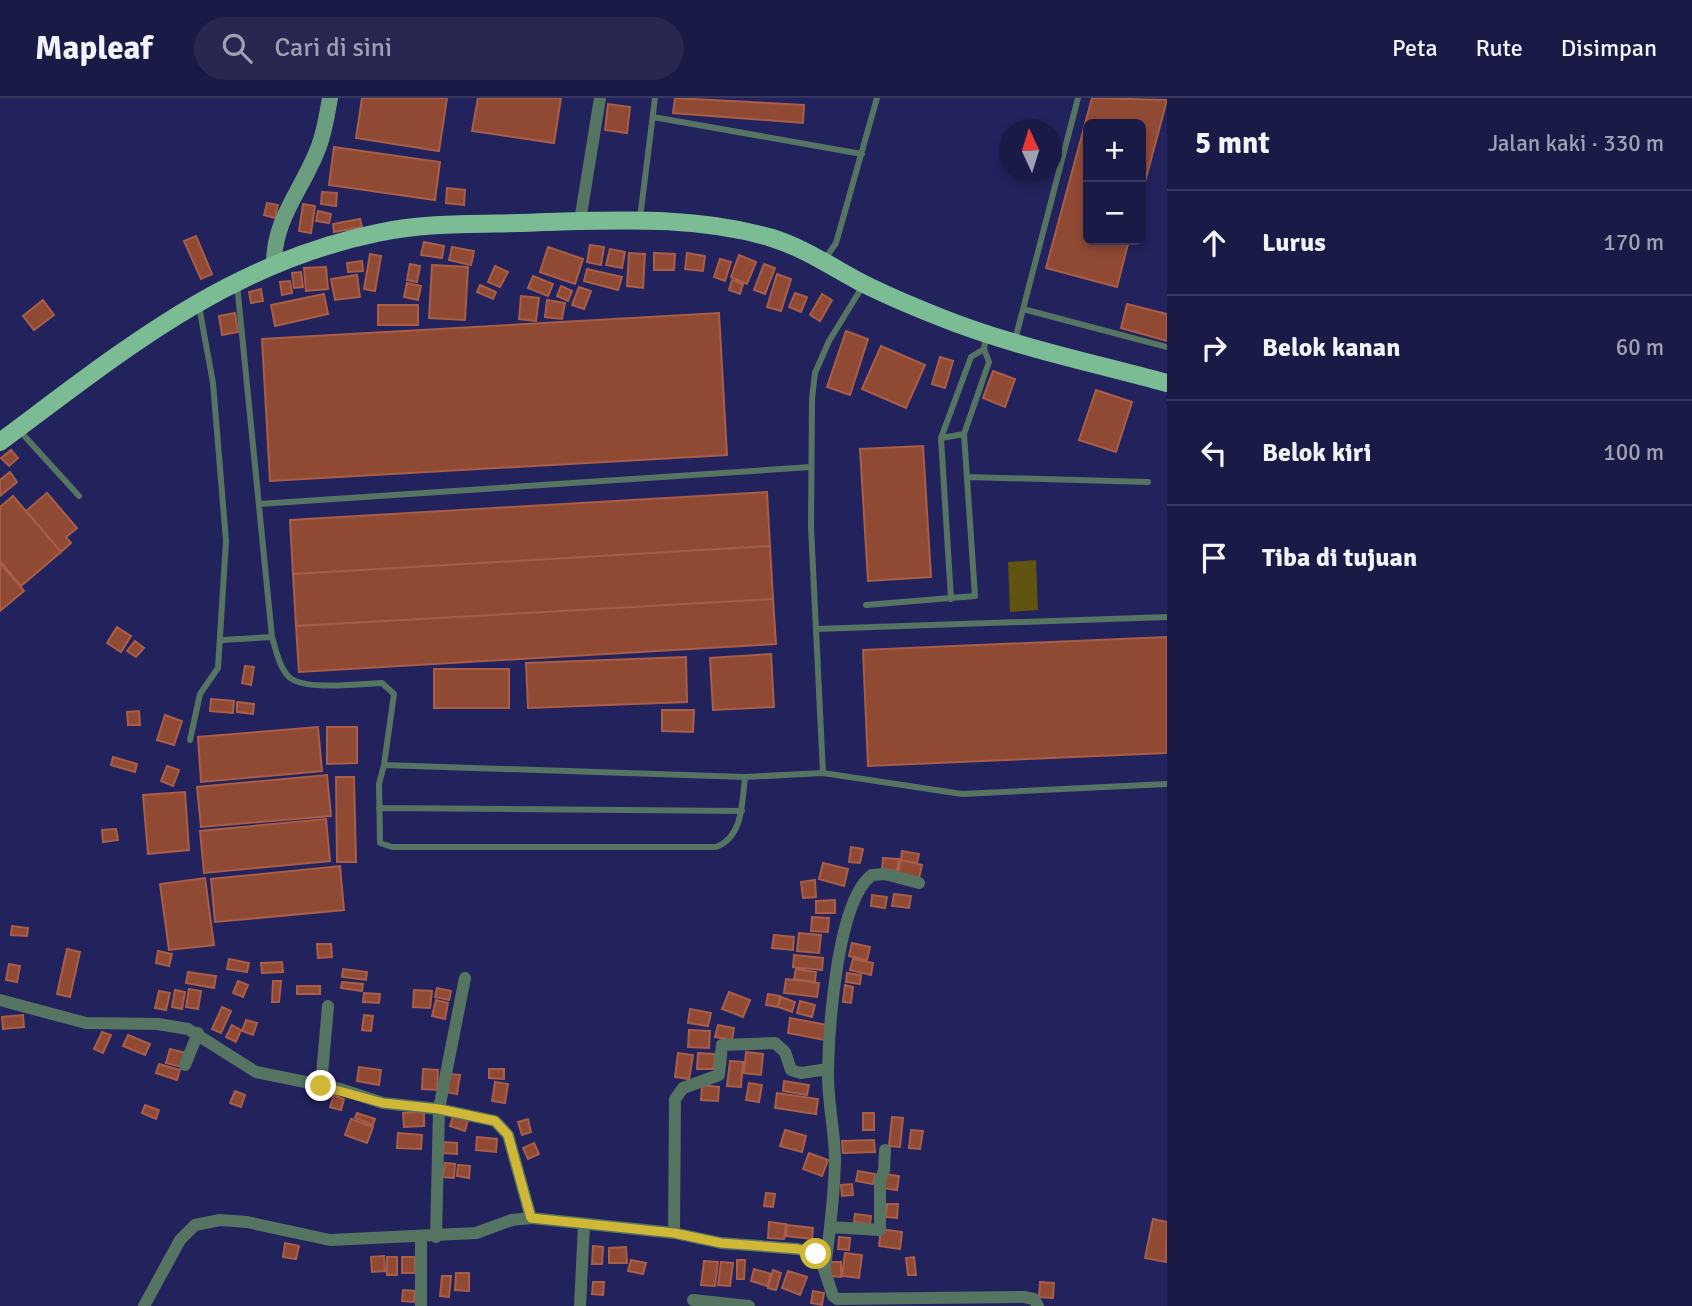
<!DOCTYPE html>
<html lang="id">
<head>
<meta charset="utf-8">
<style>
  :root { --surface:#1a1a46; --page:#272751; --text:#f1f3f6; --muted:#9fa1b3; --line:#38385f }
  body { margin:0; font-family:Signika,sans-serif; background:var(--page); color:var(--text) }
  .controls { position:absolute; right:21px; top:21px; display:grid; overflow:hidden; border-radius:10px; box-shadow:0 4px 10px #0003 }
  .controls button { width:63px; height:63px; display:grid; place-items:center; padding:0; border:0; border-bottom:2px solid var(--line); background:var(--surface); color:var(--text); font:35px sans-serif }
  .compass { position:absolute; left:999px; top:21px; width:63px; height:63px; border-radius:50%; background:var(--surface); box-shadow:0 4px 10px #0003; rotate:356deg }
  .stop { position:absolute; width:21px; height:21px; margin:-16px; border:5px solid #d1b736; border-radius:50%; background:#fff }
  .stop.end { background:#d1b736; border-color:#fff; box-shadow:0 2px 7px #0008 }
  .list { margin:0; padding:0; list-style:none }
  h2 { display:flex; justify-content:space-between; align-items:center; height:91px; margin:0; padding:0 28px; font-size:30px }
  h2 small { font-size:23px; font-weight:400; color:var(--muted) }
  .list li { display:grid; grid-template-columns:46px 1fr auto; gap:21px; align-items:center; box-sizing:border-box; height:105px; padding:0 28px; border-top:2px solid var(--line) }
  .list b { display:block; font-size:26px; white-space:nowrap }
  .list em { font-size:23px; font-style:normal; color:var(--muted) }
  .icon { flex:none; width:38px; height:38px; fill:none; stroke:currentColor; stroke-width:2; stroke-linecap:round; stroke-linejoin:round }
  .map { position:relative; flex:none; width:1167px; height:1208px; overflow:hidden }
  header { display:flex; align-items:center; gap:42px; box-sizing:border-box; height:98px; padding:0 35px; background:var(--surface); border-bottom:2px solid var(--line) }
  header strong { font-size:33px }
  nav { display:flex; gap:38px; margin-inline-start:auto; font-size:24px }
  .search { width:490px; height:63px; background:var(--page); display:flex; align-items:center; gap:18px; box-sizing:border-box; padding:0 24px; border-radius:38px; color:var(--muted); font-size:26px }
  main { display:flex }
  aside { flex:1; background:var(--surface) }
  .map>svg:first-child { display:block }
</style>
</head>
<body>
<header>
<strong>Mapleaf</strong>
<div class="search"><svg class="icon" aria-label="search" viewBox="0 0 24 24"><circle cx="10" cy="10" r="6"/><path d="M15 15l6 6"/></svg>Cari di sini</div>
<nav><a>Peta</a><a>Rute</a><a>Disimpan</a></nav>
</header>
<main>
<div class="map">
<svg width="1167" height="1208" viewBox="0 0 1167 1208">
  <rect width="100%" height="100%" fill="#22225d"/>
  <path fill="#615410" d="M1036,462L1038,512L1010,514L1008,464Z"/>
  <path fill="#904933" stroke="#a85e48" stroke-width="2" d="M362,0H447L439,53L356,40Z
    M478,0H561L554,45L472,33Z
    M675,0L804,7L803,25L673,15Z
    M1092,0L1167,2L1141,99V26H1088V142H1129L1117,189L1046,170Z
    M608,6L630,9L627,35L605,32Z
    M334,49L440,64L435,102L329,87Z
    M447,90L465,92L464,107L446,105Z
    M322,94L337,95L336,108L321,106Z
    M267,105L278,107L275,120L264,117Z
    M303,106L315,108L311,135L299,133Z
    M318,113L331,116L329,125L316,123Z
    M360,121L362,129L334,134L333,126Z
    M196,138L212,176L201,181L184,143Z
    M424,144L444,148L442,160L421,157Z
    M590,147L604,149L601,167L587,164Z
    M452,149L474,153L471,167L449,162Z
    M548,149L583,161L575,186L540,174Z
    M610,151L625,154L622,170L606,167Z
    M629,155L645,156L643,190L627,188Z
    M654,155L675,156L674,172H654Z
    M687,155L705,158L703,173L685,171Z
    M370,156L381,158L375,193L364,191Z
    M739,157L756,164L747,186L731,179Z
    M720,161L731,164L725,183L714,179Z
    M362,163L363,173L348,174L347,165Z
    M410,166L420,168L417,184L407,182Z
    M764,166L775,170L765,196L754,192Z
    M432,167L468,169L465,222L429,220Z
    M495,168L508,174L500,189L488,184Z
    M326,169L328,191L306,193L304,170Z
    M587,171L622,179L618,192L584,183Z
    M301,174L303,189L294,190L292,175Z
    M777,176L791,181L781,213L767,209Z
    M357,177L360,199L335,202L331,181Z
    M533,178L553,186L548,198L528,190Z
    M732,182L743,186L740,196L729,192Z
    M290,183L292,195L282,197L280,184Z
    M407,185L421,188L418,202L404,199Z
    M480,187L496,194L493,201L477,194Z
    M561,188L572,193L568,203L557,198Z
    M579,189L591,193L584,211L572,207Z
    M261,191L263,203L251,205L249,194Z
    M795,195L807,199L801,214L789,209Z
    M324,196L328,216L275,228L271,207Z
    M822,196L832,202L820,223L810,217Z
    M521,198L539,200L536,223L519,221Z
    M43,202L54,217L34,232L23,218Z
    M547,202L565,205L562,221L545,219Z
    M1127,206L1167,216V243L1121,230Z
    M378,207H418V227H378Z
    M235,215L238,234L222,237L219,218Z
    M719,215L727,357L270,383L262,241Z
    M846,233L868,241L850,297L827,289Z
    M881,248L925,267L906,310L862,291Z
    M940,259L953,263L945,290L932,286Z
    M993,273L1015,281L1005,309L983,300Z
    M1096,292L1132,304L1116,354L1079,342Z
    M923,348L931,479L868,483L860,351Z
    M11,352L18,360L9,368L1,360Z
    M10,374L17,384L0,398V382Z
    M767,394L770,448L293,476L290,422Z
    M47,395L77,430L66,439L71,445L61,454L26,413Z
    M13,398L61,454L21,488L0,463V409Z
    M770,448L773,501L296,528L293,476Z
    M0,465L24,493L0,513Z
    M773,501L776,546L299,574L296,528Z
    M117,529L131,538L121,554L107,545Z
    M1167,539V655L868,668L863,552Z
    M135,543L144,550L136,559L127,553Z
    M771,556L774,609L713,612L710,560Z
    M686,559L687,604L528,610L526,565Z
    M245,568L254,569L251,587L242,585Z
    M434,571H509V610H434Z
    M211,601L234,603L233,615L210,613Z
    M237,604L254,606L253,616L237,614Z
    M662,612H694L693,634L662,633Z
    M139,613L140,627H128L127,614Z
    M165,617L182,623L174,647L157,642Z
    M318,629L322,673L201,684L198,639Z
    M327,629H357V665L327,666Z
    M113,659L137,666L135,674L111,667Z
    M167,668L179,672L173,688L161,683Z
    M327,677L331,718L201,729L197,689Z
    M336,679H354L356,764H337Z
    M185,694L189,752L148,756L143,697Z
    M326,721L330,763L204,775L200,733Z
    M116,731L118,742L103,744L102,732Z
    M851,749L863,751L860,765L849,764Z
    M902,753L919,756L917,765L901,762Z
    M883,760L899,761L897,773L882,771Z
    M901,762L922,767L919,780L898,775Z
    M823,765L848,771L844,788L819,781Z
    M340,768L344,812L215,824L211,781Z
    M205,780L214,847L169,852L160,786Z
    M815,782L816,799L803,800L801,784Z
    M894,796L911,798L909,810L892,808Z
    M872,797L887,799L885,810L871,808Z
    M835,802V815H816V803Z
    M812,819L829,820L828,834L811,833Z
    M12,828L28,830L27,838L11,837Z
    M799,835L821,837L819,855L797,853Z
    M774,837L794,839L793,852L772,850Z
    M852,845L870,849L867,862L849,858Z
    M317,846H331L332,859L318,860Z
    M67,851L80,854L70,899L57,896Z
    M158,853L172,856L169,868L156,865Z
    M794,857L823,860L822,872L793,869Z
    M229,861L249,865L247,874L227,871Z
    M853,861L873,865L871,877L850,872Z
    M282,864L283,874L262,875L261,865Z
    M9,866L20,868L17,884L6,882Z
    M343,871L367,874L366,882L342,879Z
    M796,871L816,874L815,884L794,881Z
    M188,874L216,878L214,890L186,885Z
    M847,875L861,877L860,886L846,884Z
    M786,881L819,885L817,899L784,895Z
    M238,883L248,887L243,899L233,895Z
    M273,883H281L279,904H272Z
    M342,884L363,886L362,893L341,890Z
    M845,887L853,889L851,905L843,904Z
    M297,888H320V896H297Z
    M437,890L451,893L449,902L435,899Z
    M189,891L201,893L198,911L186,909Z
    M175,892L185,894L182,911L172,909Z
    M414,892L432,893L430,910L413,909Z
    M159,893L170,895L166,912L155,910Z
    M729,894L750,902L743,919L722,911Z
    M364,895L380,896L379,905L363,904Z
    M768,896L780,898L778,909L766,907Z
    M781,899L795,904L792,914L778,909Z
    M436,902L448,905L445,921L432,918Z
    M800,903L815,907L812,919L797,915Z
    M222,909L231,913L221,935L212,931Z
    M690,911L711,915L708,928L688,925Z
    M23,917L24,929L3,931L2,919Z
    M364,917L373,918L371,933L362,932Z
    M790,920L827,927L825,942L788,935Z
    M246,922L257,925L253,937L242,933Z
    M232,927L241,932L236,944L226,939Z
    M718,927L734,930L732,942L715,939Z
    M689,932L710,933L709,950L688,949Z
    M102,934L111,937L103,955L94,951Z
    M128,937L150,946L145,957L123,948Z
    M170,951L186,955L182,969L166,965Z
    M746,954L763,956L761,977L744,975Z
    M678,955L693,957L689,981L675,979Z
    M698,955L715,956L714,971H697Z
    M730,963L743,964L741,989L727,988Z
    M159,966L180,972L177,982L156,975Z
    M359,969L381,972L379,987L357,983Z
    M423,971L438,972L437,992L422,991Z
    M489,971H504V981L489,980Z
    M448,976L460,977L457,996L446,994Z
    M784,983L809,987L807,997L783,993Z
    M495,984L508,986L505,1005L492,1003Z
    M749,985L762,987L759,1004L746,1002Z
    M702,987L719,989L718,1003L701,1002Z
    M235,993L245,997L241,1009L230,1005Z
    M777,995L818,1001L816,1016L775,1010Z
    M334,997L344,1001L341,1012L330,1009Z
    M145,1007L159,1012L156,1021L142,1015Z
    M424,1014V1028L404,1029L403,1015Z
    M357,1015L375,1021L373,1027L355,1020Z
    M863,1015H874V1032H863Z
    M453,1018L468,1022L465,1033L450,1028Z
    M892,1019L903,1020L900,1049L889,1048Z
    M351,1021L373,1029L367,1045L345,1037Z
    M528,1021L531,1034L522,1037L518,1024Z
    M785,1032L806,1038L802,1054L780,1048Z
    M911,1032L923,1033L920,1051L909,1050Z
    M398,1035L422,1037L421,1051L397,1050Z
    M477,1039L497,1041L496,1054L476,1052Z
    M874,1042L875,1054L843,1055L842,1043Z
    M444,1044L457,1045V1056L443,1055Z
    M534,1045L539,1056L528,1061L523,1050Z
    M809,1055L828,1062L822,1078L803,1071Z
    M445,1065L455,1066L454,1080L443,1079Z
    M458,1067L470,1068L469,1080L457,1078Z
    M858,1073L875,1076L873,1086L856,1083Z
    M885,1076L899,1078L897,1092L883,1090Z
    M852,1086L853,1097L842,1098L841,1087Z
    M766,1095L775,1096L773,1109L764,1108Z
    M887,1106H898L897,1120L886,1119Z
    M855,1116L871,1118L870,1126L854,1124Z
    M1153,1121L1167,1124L1166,1164L1145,1160Z
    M769,1124L786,1126L784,1141L768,1140Z
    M787,1127L813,1130L812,1141L786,1138Z
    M881,1131L902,1134L900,1151L879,1148Z
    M839,1139L850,1140L849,1152L838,1151Z
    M285,1145L299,1148L296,1161L283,1159Z
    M593,1148L603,1149L602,1166H592Z
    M626,1149L627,1165H609V1150Z
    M845,1155L862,1157L859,1180L842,1178Z
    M384,1158L385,1173L372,1174L371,1159Z
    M387,1159H397V1177H387Z
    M402,1159H415V1175H402Z
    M914,1159L916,1177H908L906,1160Z
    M631,1162L646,1165L643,1176L628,1173Z
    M737,1162H745L744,1181H737Z
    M704,1163L718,1164L715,1188L701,1187Z
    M721,1164L733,1165L730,1188L718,1187Z
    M830,1164H841V1179L829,1178Z
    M754,1171L771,1176L767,1188L751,1183Z
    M773,1172L781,1175L776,1192L768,1190Z
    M788,1173L807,1179L800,1197L782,1190Z
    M456,1175H469V1193L455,1192Z
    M442,1178H451L449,1199L440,1198Z
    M593,1184H604L603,1197L592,1196Z
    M1040,1184L1054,1185L1053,1200L1039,1199Z
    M403,1192L415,1193L414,1204L402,1203Z
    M813,1193L824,1195L822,1207L811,1205Z"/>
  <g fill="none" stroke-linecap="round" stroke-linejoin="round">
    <path stroke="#557461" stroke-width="6" d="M653,19L862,56
      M640,120L655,0
      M825,161L836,145L877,0
      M237,186L272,539C276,552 279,569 289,579C303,593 361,586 382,585L394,596L384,667L745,679L823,675L811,429L812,301L815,275L829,243L864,186
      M1023,211L1167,249
      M1015,242L1078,0
      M19,332L79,398
      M941,340L964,336
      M968,379L1148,384
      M259,406L811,369
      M951,501L941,340L971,259L984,251
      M866,507L975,498L964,336L989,264L984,251L986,239
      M816,531L1167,519
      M222,542L272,539
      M190,642L200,596L218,570L226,443L213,285L199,208
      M384,667L379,686L380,745L392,749H716C743,739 742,705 745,679
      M823,675L962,696L1167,686
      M379,710L742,713"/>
    <path stroke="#557461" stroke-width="12" d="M580,123L600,0
      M0,902L86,925L158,926L188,931L256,974L340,991L383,1005L439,1011L495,1023L508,1037L531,1120
      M185,967L198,935
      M321,988L328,908
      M830,1129L880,1132V1083L884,1072L885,1052
      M674,1135L675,1001L683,990L719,977L722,947L775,945L785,954L791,972L801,975L828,971
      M421,1139V1208
      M436,1139L439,1011L465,880
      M825,1169C830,1133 834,1099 835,1063C835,1032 827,1002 828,972C829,929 837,802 872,777L885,776L919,785
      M693,1202L749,1208
      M144,1208L180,1142L195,1127L220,1122L247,1124L330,1142L476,1135L512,1122L531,1120L674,1135L721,1145L798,1151L816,1156L821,1162L833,1198L837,1201L1024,1199L1034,1201L1038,1208
      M580,1208L584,1126"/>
    <path stroke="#6b9d7f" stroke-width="16" d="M274,168C273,120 304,90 319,48C325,32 327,16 330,0"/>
    <path stroke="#7bbc95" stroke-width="18" d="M0,344C120,255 226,166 377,135C432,123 490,127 546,124C622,122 698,118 772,140C804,150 832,169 862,185C886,197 912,208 937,218C1011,248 1090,264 1167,285"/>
  </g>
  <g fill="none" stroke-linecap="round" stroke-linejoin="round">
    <path stroke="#d1b736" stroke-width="9" d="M321,988L383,1005L439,1011L495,1023L508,1037L531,1120L674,1135L721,1145L798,1151L816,1156"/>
  </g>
</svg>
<div class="controls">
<button>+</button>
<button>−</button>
</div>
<svg class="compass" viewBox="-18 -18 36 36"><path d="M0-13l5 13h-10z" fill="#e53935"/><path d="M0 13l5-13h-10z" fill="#9fa1b3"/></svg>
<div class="stop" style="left:816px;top:1156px"></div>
<div class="stop end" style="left:321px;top:988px"></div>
</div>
<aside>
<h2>5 mnt<small>Jalan kaki · 330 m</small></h2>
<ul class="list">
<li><svg class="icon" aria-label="ahead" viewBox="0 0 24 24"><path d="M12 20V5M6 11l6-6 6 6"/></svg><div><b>Lurus</b></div><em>170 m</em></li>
<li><svg class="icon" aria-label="right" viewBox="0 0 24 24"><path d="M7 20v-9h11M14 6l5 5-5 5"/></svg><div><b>Belok kanan</b></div><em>60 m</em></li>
<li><svg class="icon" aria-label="left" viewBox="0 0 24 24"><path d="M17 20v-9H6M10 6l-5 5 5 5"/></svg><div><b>Belok kiri</b></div><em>100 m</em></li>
<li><svg class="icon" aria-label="arrive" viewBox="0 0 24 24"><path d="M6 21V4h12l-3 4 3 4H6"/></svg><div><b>Tiba di tujuan</b></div></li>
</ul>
</aside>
</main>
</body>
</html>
